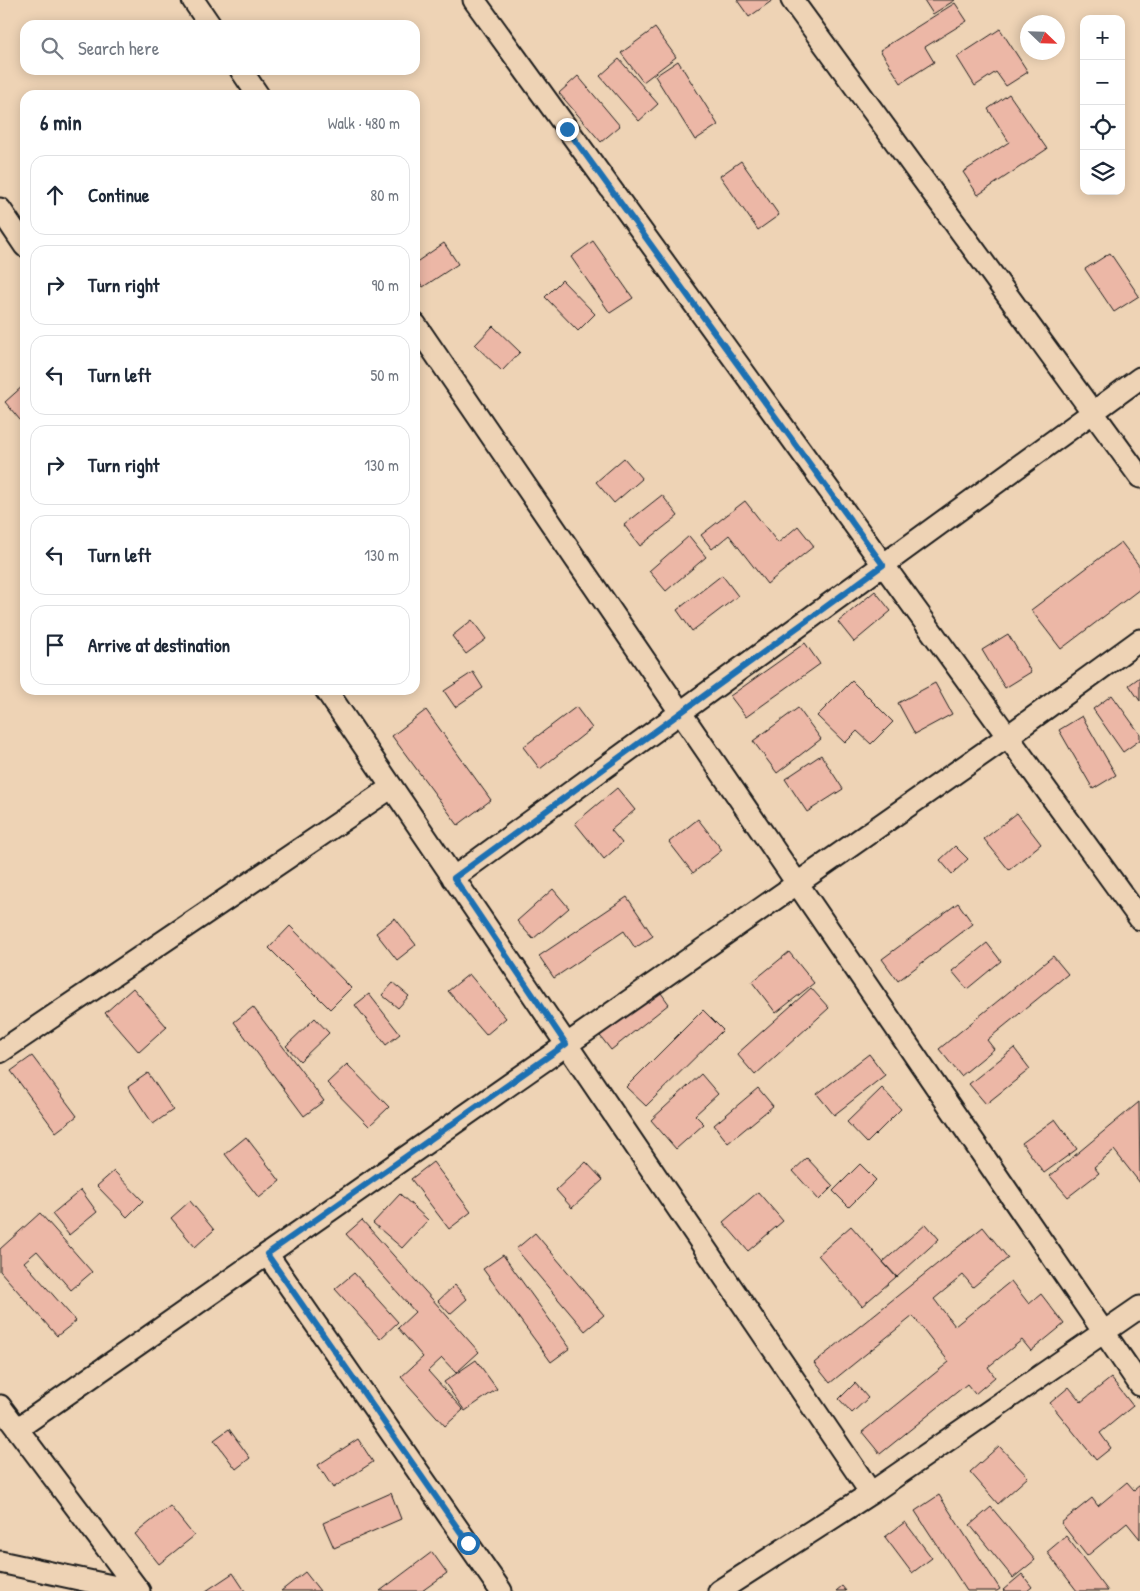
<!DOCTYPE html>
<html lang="en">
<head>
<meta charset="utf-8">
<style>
  :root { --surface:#fff; --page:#f6f6f7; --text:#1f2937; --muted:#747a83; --line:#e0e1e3 }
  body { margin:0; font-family:"Patrick Hand",sans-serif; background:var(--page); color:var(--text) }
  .controls { position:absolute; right:15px; top:15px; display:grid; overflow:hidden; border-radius:10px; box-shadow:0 2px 12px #0003 }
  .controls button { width:45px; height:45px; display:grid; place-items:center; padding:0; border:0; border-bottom:1px solid var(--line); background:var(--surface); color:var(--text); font:25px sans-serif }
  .compass { position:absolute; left:1020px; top:15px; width:45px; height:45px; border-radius:50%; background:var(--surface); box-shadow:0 2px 12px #0003; rotate:113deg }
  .stop { position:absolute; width:15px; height:15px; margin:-11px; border:4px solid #1f6fb2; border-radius:50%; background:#fff }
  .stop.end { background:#1f6fb2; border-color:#fff; box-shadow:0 1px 5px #0008 }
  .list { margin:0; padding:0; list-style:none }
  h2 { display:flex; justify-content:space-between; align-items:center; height:65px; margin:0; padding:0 20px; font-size:21px }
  h2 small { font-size:16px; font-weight:400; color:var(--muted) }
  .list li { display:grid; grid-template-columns:32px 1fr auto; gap:15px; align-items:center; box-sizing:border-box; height:80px; margin:0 10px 10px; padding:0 10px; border:1px solid var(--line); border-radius:15px }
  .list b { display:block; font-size:19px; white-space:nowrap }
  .list em { font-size:16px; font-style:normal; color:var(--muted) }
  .icon { flex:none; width:28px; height:28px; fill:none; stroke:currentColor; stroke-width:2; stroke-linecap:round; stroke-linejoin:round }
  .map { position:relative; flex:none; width:1140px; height:1591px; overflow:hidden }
  .search { position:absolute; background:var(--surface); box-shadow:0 2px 12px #0003; left:20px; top:20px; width:400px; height:55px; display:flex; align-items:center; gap:12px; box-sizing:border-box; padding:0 18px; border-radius:15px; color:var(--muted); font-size:19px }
  .panel { position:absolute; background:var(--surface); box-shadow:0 2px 12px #0003; left:20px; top:90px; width:400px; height:605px; border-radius:15px }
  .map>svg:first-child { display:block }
</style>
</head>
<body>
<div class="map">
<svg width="1140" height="1591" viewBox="0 0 1140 1591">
  <rect width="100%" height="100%" fill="#eed3b5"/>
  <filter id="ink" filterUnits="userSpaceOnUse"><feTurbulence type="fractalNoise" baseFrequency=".02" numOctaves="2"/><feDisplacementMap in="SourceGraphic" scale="10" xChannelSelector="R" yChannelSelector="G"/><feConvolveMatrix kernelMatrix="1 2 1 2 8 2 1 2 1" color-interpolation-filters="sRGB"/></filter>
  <g filter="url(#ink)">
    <path fill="#ecb7a6" stroke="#1c1c1c" d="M737,0H773L749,17Z
      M924,0H955L933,14Z
      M955,3L967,21L925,47L934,62L901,83L880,50Z
      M655,28L676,57L643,82L621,53Z
      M1000,29L1028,72L1006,86L996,72L975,86L957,57Z
      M619,59L658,104L639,121L600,76Z
      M678,61L718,125L695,140L655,76Z
      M578,76L620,126L601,142L559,93Z
      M1009,94L1047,149L978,195L963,172L1009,142L988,109Z
      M741,161L779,215L758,230L720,176Z
      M593,241L633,298L610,313L571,257Z
      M444,243L458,264L423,287L415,276V263Z
      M1110,253L1139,296L1114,312L1085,269Z
      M562,280L595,314L578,331L545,297Z
      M493,326L520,352L502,371L475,345Z
      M24,385L25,386V426L5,402Z
      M624,458L642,479L614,503L596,482Z
      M662,495L678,516L640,546L624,525Z
      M745,501L778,543L798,526L814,546L767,584L729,535L712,549L701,535Z
      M689,536L706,557L666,591L649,571Z
      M1121,542L1140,567V589L1061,649L1031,610Z
      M722,575L738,596L692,631L677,610Z
      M875,591L891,611L854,642L838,622Z
      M472,620L486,639L466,654L452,636Z
      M1008,634L1031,672L1005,688L982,650Z
      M805,643L820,664L746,717L730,696Z
      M473,672L483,688L455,707L444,691Z
      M1140,677V701L1129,685Z
      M852,681L893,722L871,744L857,731L845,743L817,716Z
      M935,683L952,714L915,734L898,703Z
      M1112,695L1140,734V740L1123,752L1093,709Z
      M576,707L592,728L540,769L523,747Z
      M798,708L821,739L777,773L753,741Z
      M426,710L491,800L458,825L392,736Z
      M1082,716L1116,775L1093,789L1059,730Z
      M821,755L843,789L807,812L785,779Z
      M617,788L635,810L611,830L622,843L604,859L575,823Z
      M1017,813L1041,844L1009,870L984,839Z
      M698,819L722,850L693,873L669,842Z
      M955,846L968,859L952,874L940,860Z
      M553,889L569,908L533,939L517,921Z
      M627,897L653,936L635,948L624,931L554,978L539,956Z
      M958,903L973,924L898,981L882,959Z
      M395,918L416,945L397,960L376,933Z
      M290,926L351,988L330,1009L269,948Z
      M987,943L1001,961L967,989L952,971Z
      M789,952L814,983L776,1013L752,982Z
      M1053,956L1068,974L987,1040L994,1049L961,1076L939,1049Z
      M469,974L506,1018L486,1035L448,991Z
      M653,982L669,1004L611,1050L594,1028Z
      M393,983L409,996L398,1008L382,995Z
      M133,988L167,1027L139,1052L105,1013Z
      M811,988L829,1008L755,1075L737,1054Z
      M369,994L400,1034L386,1045L355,1005Z
      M253,1007L324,1101L304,1116L234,1022Z
      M703,1010L723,1030L646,1106L626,1087Z
      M315,1018L329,1033L300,1061L286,1046Z
      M1014,1048L1030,1069L986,1104L969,1084Z
      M869,1054L885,1075L834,1115L817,1094Z
      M32,1056L77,1116L56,1132L11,1071Z
      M347,1064L389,1107L369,1126L327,1083Z
      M148,1073L173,1110L153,1124L128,1087Z
      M701,1074L718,1094L695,1115L704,1124L676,1149L651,1120Z
      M758,1088L773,1106L728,1143L714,1125Z
      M882,1088L901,1109L867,1143L847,1122Z
      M1139,1102L1140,1183L1114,1150L1094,1167L1099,1173L1068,1197L1050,1176Z
      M1055,1119L1077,1149L1044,1173L1022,1143Z
      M246,1137L280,1181L259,1198L225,1154Z
      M807,1158L833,1186L819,1200L793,1171Z
      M433,1162L471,1212L449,1229L411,1179Z
      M586,1162L603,1180L572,1208L556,1190Z
      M860,1164L876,1180L849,1207L833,1191Z
      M114,1171L143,1201L127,1217L97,1186Z
      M81,1190L97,1212L69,1235L52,1214Z
      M758,1192L783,1221L748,1251L723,1222Z
      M400,1194L428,1220L402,1248L373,1223Z
      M190,1201L214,1230L195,1247L171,1218Z
      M40,1213L92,1272L71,1290L37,1251L24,1262L76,1321L57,1336L0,1271V1249Z
      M362,1220L479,1352L456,1373L442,1358L428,1371L463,1410L445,1426L401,1377L423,1357L398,1328L415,1312L346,1234Z
      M926,1224L939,1239L897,1277L883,1262Z
      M851,1226L896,1277L862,1306L818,1255Z
      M983,1227L1008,1258L973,1287L963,1275L934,1299L955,1326L1011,1281L1029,1304L1041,1294L1064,1324L1031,1351L1022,1340L988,1367L995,1377L975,1394L967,1384L880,1454L862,1432L949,1362L913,1316L830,1383L814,1363Z
      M535,1233L604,1315L585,1331L516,1249Z
      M503,1255L570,1348L551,1362L483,1269Z
      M354,1273L398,1322L380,1339L335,1289Z
      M455,1285L467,1299L450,1314L438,1301Z
      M476,1360L497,1389L465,1411L444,1382Z
      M1111,1378L1133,1406L1100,1433L1111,1448L1096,1460L1050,1403L1069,1387L1081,1402Z
      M855,1383L868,1398L852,1413L839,1399Z
      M229,1429L250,1458L236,1469L214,1440Z
      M358,1439L373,1462L333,1488L318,1465Z
      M999,1446L1028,1477L998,1504L970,1472Z
      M1127,1482L1134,1490L1140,1485V1539L1127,1523L1087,1556L1061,1523L1092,1498L1098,1506Z
      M391,1493L401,1519L334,1548L323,1523Z
      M939,1495L1000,1589L997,1591H967L915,1511Z
      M170,1506L194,1536L159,1564L135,1534Z
      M991,1507L1035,1560L1013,1578L970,1525Z
      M905,1522L932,1558L912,1573L885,1537Z
      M1066,1536L1108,1591H1077L1047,1552Z
      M432,1552L447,1573L422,1591H380Z
      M305,1572L320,1591H281Z
      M233,1573L245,1591H206Z
      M1022,1574L1032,1587L1027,1591H1004L1003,1590Z
      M842,1586L846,1591H836Z"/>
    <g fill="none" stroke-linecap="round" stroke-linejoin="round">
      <g stroke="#1c1c1c" stroke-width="25">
        <path id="minor" d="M193,0L210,25
          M474,0L1140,919
          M792,0L1140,477
          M241,70L258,95
          M0,209L25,246
          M415,324L1140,1385
          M326,690L871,1493
          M453,878L1140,378
          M0,1052L392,787
          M267,1254L501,1591
          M0,1406L139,1591
          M17,1429L1008,736L1140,640
          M0,1562L135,1591
          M719,1591L871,1493L1140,1307"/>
      </g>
      <use href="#minor" stroke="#eed3b5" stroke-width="21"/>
    </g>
  </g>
  <g fill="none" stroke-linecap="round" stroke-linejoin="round" filter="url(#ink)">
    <path stroke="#1f6fb2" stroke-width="6" d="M468,1543L267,1254L566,1044L454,878L883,565L567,129"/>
  </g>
</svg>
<div class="controls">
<button>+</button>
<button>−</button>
<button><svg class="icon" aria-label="locate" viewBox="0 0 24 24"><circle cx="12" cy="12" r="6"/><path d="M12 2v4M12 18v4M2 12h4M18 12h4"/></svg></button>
<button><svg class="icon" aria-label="layers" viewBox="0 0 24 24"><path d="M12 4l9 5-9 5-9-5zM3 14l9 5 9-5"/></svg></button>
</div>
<svg class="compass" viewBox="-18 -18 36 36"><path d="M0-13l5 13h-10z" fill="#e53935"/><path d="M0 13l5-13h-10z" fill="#747a83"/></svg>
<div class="stop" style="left:468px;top:1543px"></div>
<div class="stop end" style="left:567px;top:129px"></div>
<div class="search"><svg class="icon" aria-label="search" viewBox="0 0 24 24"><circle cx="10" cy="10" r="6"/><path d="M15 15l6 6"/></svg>Search here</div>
<section class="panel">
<h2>6 min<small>Walk · 480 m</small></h2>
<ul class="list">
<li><svg class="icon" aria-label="ahead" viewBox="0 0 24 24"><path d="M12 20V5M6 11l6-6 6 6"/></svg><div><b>Continue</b></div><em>80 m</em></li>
<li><svg class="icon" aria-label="right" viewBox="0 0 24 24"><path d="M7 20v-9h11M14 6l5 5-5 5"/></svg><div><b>Turn right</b></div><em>90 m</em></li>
<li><svg class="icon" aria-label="left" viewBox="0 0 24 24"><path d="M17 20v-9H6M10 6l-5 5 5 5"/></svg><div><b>Turn left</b></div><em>50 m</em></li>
<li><svg class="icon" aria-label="right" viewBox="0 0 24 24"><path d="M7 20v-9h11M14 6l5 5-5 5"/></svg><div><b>Turn right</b></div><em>130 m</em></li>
<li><svg class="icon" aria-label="left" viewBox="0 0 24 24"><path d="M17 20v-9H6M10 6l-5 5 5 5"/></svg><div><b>Turn left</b></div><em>130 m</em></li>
<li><svg class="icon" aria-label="arrive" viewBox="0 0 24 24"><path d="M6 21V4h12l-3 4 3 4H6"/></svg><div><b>Arrive at destination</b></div></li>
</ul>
</section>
</div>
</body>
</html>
